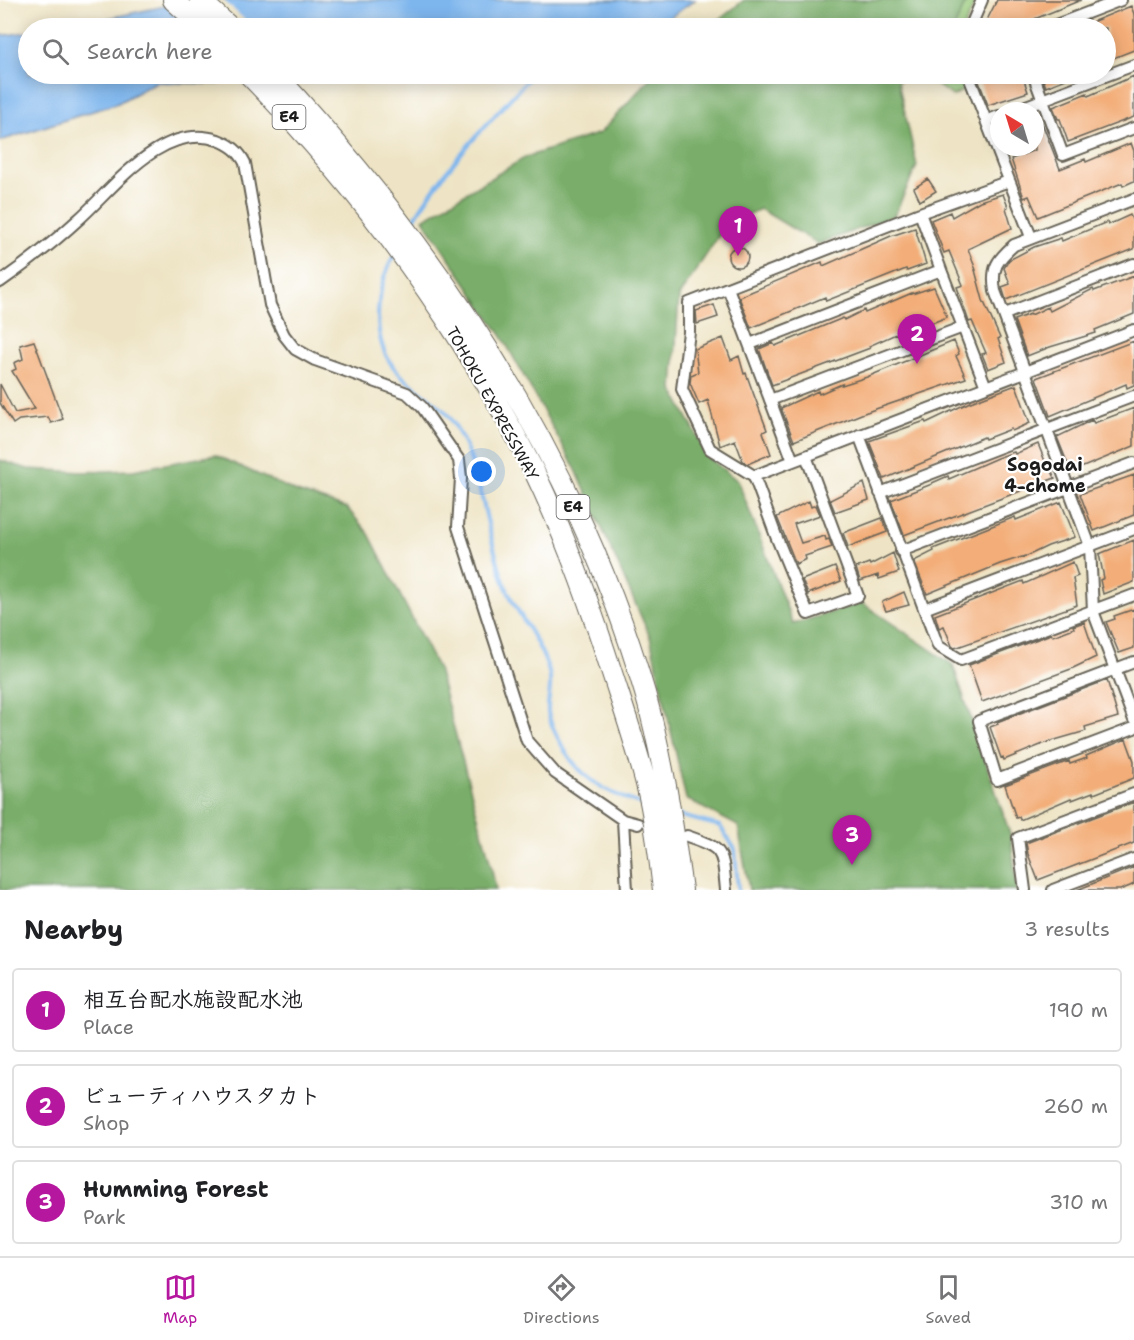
<!DOCTYPE html>
<html lang="en">
<head>
<meta charset="utf-8">
<style>
  :root { --surface:#fff; --page:#f2f2f2; --text:#202124; --muted:#757577; --line:#e0e0e0; --accent:#b5179e }
  body { margin:0; font-family:"Shantell Sans","Klee One",sans-serif; background:var(--page); color:var(--text) }
  .compass { position:absolute; left:990px; top:102px; width:54px; height:54px; border-radius:50%; background:var(--surface); box-shadow:0 3px 15px #0003; rotate:322deg }
  .you { position:absolute; left:482px; top:472px; width:21px; height:21px; margin:-15px; border:4px solid #fff; border-radius:50%; background:#1a73e8; box-shadow:0 0 0 9px #1a73e833 }
  .badge { display:grid; place-items:center; width:39px; height:39px; border-radius:50%; background:var(--accent); color:#fff; font-size:20px; font-weight:700 }
  .pin { position:absolute; translate:-50% -50px; filter:drop-shadow(0 2px 3px #0008) }
  .pin::after { content:''; position:absolute; top:32px; width:21px; height:18px; background:inherit; clip-path:polygon(0 0,100% 0,50% 100%) }
  .list { margin:0; padding:0; list-style:none }
  h2 { display:flex; justify-content:space-between; align-items:center; height:78px; margin:0; padding:0 24px; font-size:26px }
  h2 small { font-size:20px; font-weight:400; color:var(--muted) }
  .list li { display:grid; grid-template-columns:39px 1fr auto; gap:18px; align-items:center; box-sizing:border-box; height:84px; margin:0 12px 12px; padding:0 12px; border:2px solid var(--line); border-radius:6px }
  .list b { display:block; font-size:22px; white-space:nowrap }
  .list p { margin:0; font-size:20px; white-space:nowrap; color:var(--muted) }
  .list em { font-size:20px; font-style:normal; color:var(--muted) }
  .icon { flex:none; width:33px; height:33px; fill:none; stroke:currentColor; stroke-width:2; stroke-linecap:round; stroke-linejoin:round }
  .map { position:relative; flex:none; width:1134px; height:890px; overflow:hidden }
  .search { position:absolute; background:var(--surface); box-shadow:0 3px 15px #0003; left:18px; right:18px; top:18px; height:66px; display:flex; align-items:center; gap:15px; box-sizing:border-box; padding:0 21px; border-radius:33px; color:var(--muted); font-size:22px }
  .sheet { height:366px; background:var(--surface) }
  nav { display:flex; justify-content:space-around; align-items:center; box-sizing:border-box; height:84px; border-top:2px solid var(--line); background:var(--surface); font-size:16px; color:var(--muted) }
  nav a { display:grid; justify-items:center; gap:3px }
  nav .on { color:var(--accent) }
  .map>svg:first-child { display:block }
</style>
</head>
<body>
<div class="map">
<svg width="1134" height="890" viewBox="0 0 1134 890">
  <rect width="100%" height="100%" fill="#fff"/>
  <filter id="ink" filterUnits="userSpaceOnUse"><feTurbulence type="fractalNoise" baseFrequency=".0167" numOctaves="2"/><feDisplacementMap in="SourceGraphic" scale="12" xChannelSelector="R" yChannelSelector="G"/><feConvolveMatrix kernelMatrix="1 2 1 2 8 2 1 2 1" color-interpolation-filters="sRGB"/></filter>
  <filter id="wash" filterUnits="userSpaceOnUse"><feTurbulence type="fractalNoise" baseFrequency=".008" numOctaves="4" result="noise"/><feDisplacementMap in="SourceGraphic" scale="24" xChannelSelector="R" yChannelSelector="G"/><feGaussianBlur stdDeviation="1.35" result="paint"/><feColorMatrix in="noise" values="0 0 0 0 0 0 0 0 0 0 0 0 0 0 0 0 0 1.4 0 .05"/><feComposite in="paint" operator="in"/></filter>
  <g filter="url(#wash)">
    <rect width="100%" height="100%" fill="#eee4c5"/>
    <path fill="#97c979" stroke="#5a724a" stroke-width="1.5" d="M958,0H976L964,28H905Z
      M921,74H961L965,89L953,96Z"/>
    <path fill="#79ad69" stroke="#4a6442" stroke-width="1.5" d="M744,0H967L954,28H709Z
      M654,74H907L898,82L917,166L894,216L818,244L760,209L726,225L679,296L673,390L709,458L738,481L793,624L862,603L953,665L1011,837L1017,890H749L738,826L686,799L650,637L576,470L501,335L423,219L526,157L600,133Z
      M215,455L297,492L347,508L369,534L438,669L491,865L496,890H0V460L28,469L83,472L133,470Z"/>
    <path fill="#7db5ed" stroke="#4c6884" stroke-width="1.5" d="M193,0H695L655,28H51L77,25Z
      M28,32V74H273L217,84L156,82L118,103L0,141V36Z"/>
    <path fill="#eee4c5" d="M178,0H223L254,28H190L163,3Z"/>
    <g fill="none" stroke-linecap="round" stroke-linejoin="round">
      <path stroke="#7db5ed" stroke-width="4" d="M410,226C443,168 489,122 533,74
        M394,256C379,282 373,319 383,348C392,375 419,388 439,406C450,415 456,427 462,439C485,486 487,539 506,587C518,616 540,641 549,672C553,686 547,699 548,712C549,721 554,730 558,738C577,777 603,792 644,805
        M677,815L720,826L735,849L738,890"/>
    </g>
    <g id="blocks">
      <path fill="#f3ad78" d="M997,0H1081L1020,25L1019,23L1005,28H983Z
        M1131,6L1134,14V50L1106,61V28H1077Z
        M976,74H1022L1028,92L988,105Z
        M1041,74H1078L1046,87Z
        M1134,76V117L1068,142L1060,119H1058L1053,107L1087,93L1088,96Z
        M1037,110L1060,169L1085,159L1086,162L1131,143L1134,151V181L1123,186L1122,183L1038,217L1029,196L1024,198L1011,159L1035,150V111Z
        M928,179L936,191L920,201L914,188Z
        M1003,194L1008,207L1006,208L1012,228L968,249L976,270H975L983,300L1000,338L998,339L1006,362L988,369L982,354L986,353L972,321L969,322L957,287L963,285L949,251L944,253L931,220L950,212L952,217L980,201Z
        M1130,215L1134,224V249L1006,300L1002,287L1010,284L1004,268L1009,260L1034,247L1061,238L1062,241L1107,222L1108,225Z
        M915,228L926,264L907,271L906,269L826,301L825,297L751,328L739,297L822,262L823,266L891,236Z
        M728 257a10 10 0 1 1 20 0a10 10 0 1 1-20 0Z
        M1134,276V314L1095,330L1096,333L1050,347L1027,356L1014,320L1030,314L1031,315L1048,307L1050,311L1093,289L1094,291Z
        M934,287L947,317L899,336L898,333L869,346L870,348L772,385L759,349L773,343L775,346L843,318L844,320L864,310L865,313L912,293V294Z
        M714,305L718,317L697,324L696,311Z
        M723,338L731,360L739,356L744,374L746,373L751,387L767,430L763,432L771,454L748,464L743,461L735,440L720,446L708,400L699,404L690,383L691,375L698,372L695,349Z
        M34,341L63,419L51,423L48,417L19,420L13,424L0,403V384L15,413L35,409L12,371L16,369L14,363L23,359L20,345Z
        M954,341L959,354L956,356L966,378L864,413L794,441L781,408L818,391L819,394L842,384V385L867,377Z
        M1134,341V385L1127,388L1126,384L1050,416L1036,378Z
        M1016,385L1030,423L1012,431L1011,429L985,439L984,437L884,479L869,441L925,421L926,423L968,403Z
        M1134,408V446L1071,472L1057,437L1092,420L1094,423Z
        M1038,444L1047,466L1049,465L1055,478L904,535L891,500L932,484V483L948,476L949,479L997,458L1014,452L1015,454Z
        M1134,475V515L1094,531L1080,494Z
        M864,483L869,500L835,512L830,500Z
        M809,501L811,507L816,505L820,515L794,524L801,543L825,536L826,540L829,539L832,547L805,556L806,559L796,564L777,517Z
        M1061,502L1075,537L1048,546L1025,557V556L1000,564L927,594L914,561L934,551L933,549L1015,517L1016,520Z
        M882,518L887,532L848,547L843,533Z
        M1134,540V582L1103,594L1100,580L1104,578L1099,554Z
        M893,553L899,572L879,579L878,575L860,581L856,568L869,563L870,565Z
        M1073,562L1078,576L1073,578L1077,605L955,648L952,646L944,626L939,628L935,615L1023,581L1024,584Z
        M835,567L841,581L808,594L802,580Z
        M904,592L909,605L886,611L882,602Z
        M1134,609V648L1119,653L1106,622L1115,619L1114,616Z
        M1084,622L1096,657L1071,669L982,702L969,665L1051,634L1053,636L1074,628L1073,626Z
        M1107,680L1118,717L1085,727L1086,731L1048,742L1004,760L1003,757L1001,758L990,727L998,724L997,722Z
        M1126,739L1134,761V778L1094,794L1093,792L1072,800L1071,798L1020,820L1019,817L1016,818L1005,785L1069,761L1070,764L1087,758L1086,756Z
        M1134,802V843L1038,880L1028,854L1026,843Z
        M1134,867V884L1130,886L1120,890H1077Z"/>
    </g>
  </g>
  <g filter="url(#ink)">
    <use href="#blocks" fill-opacity="0" stroke="#666257" stroke-width="1.5"/>
    <g fill="none" stroke-linecap="round" stroke-linejoin="round">
      <g stroke="#666257" stroke-width="14">
        <path id="minor" d="M970,28L982,0
          M1048,28L1121,0
          M968,74L1031,237
          M1033,74L1063,155L1134,128
          M1013,111L1134,65
          M986,121L999,116
          M1134,199L1014,245C997,260 991,268 995,291L1090,546L1093,611L1134,720
          M920,213L941,270
          M0,282C27,263 54,242 79,219C114,188 162,121 218,140C231,145 239,151 245,163L270,305L284,335L295,349L315,360L407,393L422,407L459,460L461,478L458,527L527,741L555,773L623,820L638,824
          M728,288L793,461
          M1005,314L1134,264
          M963,327L986,387
          M750,344L941,270L963,327L770,400
          M859,435L938,646L961,660L1134,595
          M806,456L858,596L808,614L776,536L754,476L710,449L682,389L689,332V303L920,213L1009,181
          M754,476L1134,330
          M880,493L1134,396
          M901,551L1134,463
          M924,609L1134,529
          M1134,662L979,721L997,780L1134,728
          M623,820L627,890
          M687,836C725,849 722,851 726,890
          M1025,890L1018,838L1134,794
          M1053,890L1134,859"/>
      </g>
      <g stroke="#666257" stroke-width="22">
        <path id="motorway" d="M173,0L204,28
          M200,0L231,28
          M248,74C363,191 460,325 534,471C566,537 591,607 613,676C625,713 638,751 647,788C655,821 659,856 663,890
          M275,74C439,251 577,459 645,693C663,757 673,824 682,890"/>
      </g>
      <use href="#minor" stroke="#fff" stroke-width="10"/>
      <use href="#motorway" stroke="#fff" stroke-width="20"/>
    </g>
  </g>
  <g text-anchor="middle" stroke-width="4.5" stroke-linejoin="round" paint-order="stroke">
    <g fill="#fff" stroke="#606060" stroke-width="1.5">
      <rect x="272.5" y="105" width="33" height="24" rx="4.5"/>
      <rect x="556.5" y="495" width="33" height="24" rx="4.5"/>
    </g>
    <g font-size="15" font-weight="bold" fill="#1c1c1c">
      <text x="289" y="122">E4</text>
      <text x="573" y="512">E4</text>
    </g>
    <g font-size="16" fill="#1c1c1c" stroke="#fff">
      <text transform="translate(493 403) rotate(61)" y="6">TOHOKU EXPRESSWAY</text>
    </g>
    <g font-size="18" font-weight="bold" fill="#1c1c1c" stroke="#fff">
      <text x="1045" y="471">Sogodai<tspan x="1045" dy="21">4-chome</tspan></text>
    </g>
  </g>
</svg>
<svg class="compass" viewBox="-18 -18 36 36"><path d="M0-13l5 13h-10z" fill="#e53935"/><path d="M0 13l5-13h-10z" fill="#757577"/></svg>
<div class="you"></div>
<div class="pin badge" style="left:738px;top:256px">1</div>
<div class="pin badge" style="left:917px;top:364px">2</div>
<div class="pin badge" style="left:852px;top:865px">3</div>
<div class="search"><svg class="icon" aria-label="search" viewBox="0 0 24 24"><circle cx="10" cy="10" r="6"/><path d="M15 15l6 6"/></svg>Search here</div>
</div>
<section class="sheet">
<h2>Nearby<small>3 results</small></h2>
<ul class="list">
<li><span class="badge">1</span><div><b>相互台配水施設配水池</b><p>Place</p></div><em>190 m</em></li>
<li><span class="badge">2</span><div><b>ビューティハウスタカト</b><p>Shop</p></div><em>260 m</em></li>
<li><span class="badge">3</span><div><b>Humming Forest</b><p>Park</p></div><em>310 m</em></li>
</ul>
</section>
<nav>
<a class="on"><svg class="icon" aria-label="map" viewBox="0 0 24 24"><path d="M3 6l6-2 6 2 6-2v14l-6 2-6-2-6 2zM9 4v14M15 6v14"/></svg>Map</a>
<a><svg class="icon" aria-label="directions" viewBox="0 0 24 24"><path d="M12 3l9 9-9 9-9-9zM9 14v-3h6M13 9l2 2-2 2"/></svg>Directions</a>
<a><svg class="icon" aria-label="saved" viewBox="0 0 24 24"><path d="M7 4h10v16l-5-4-5 4z"/></svg>Saved</a>
</nav>
</body>
</html>
